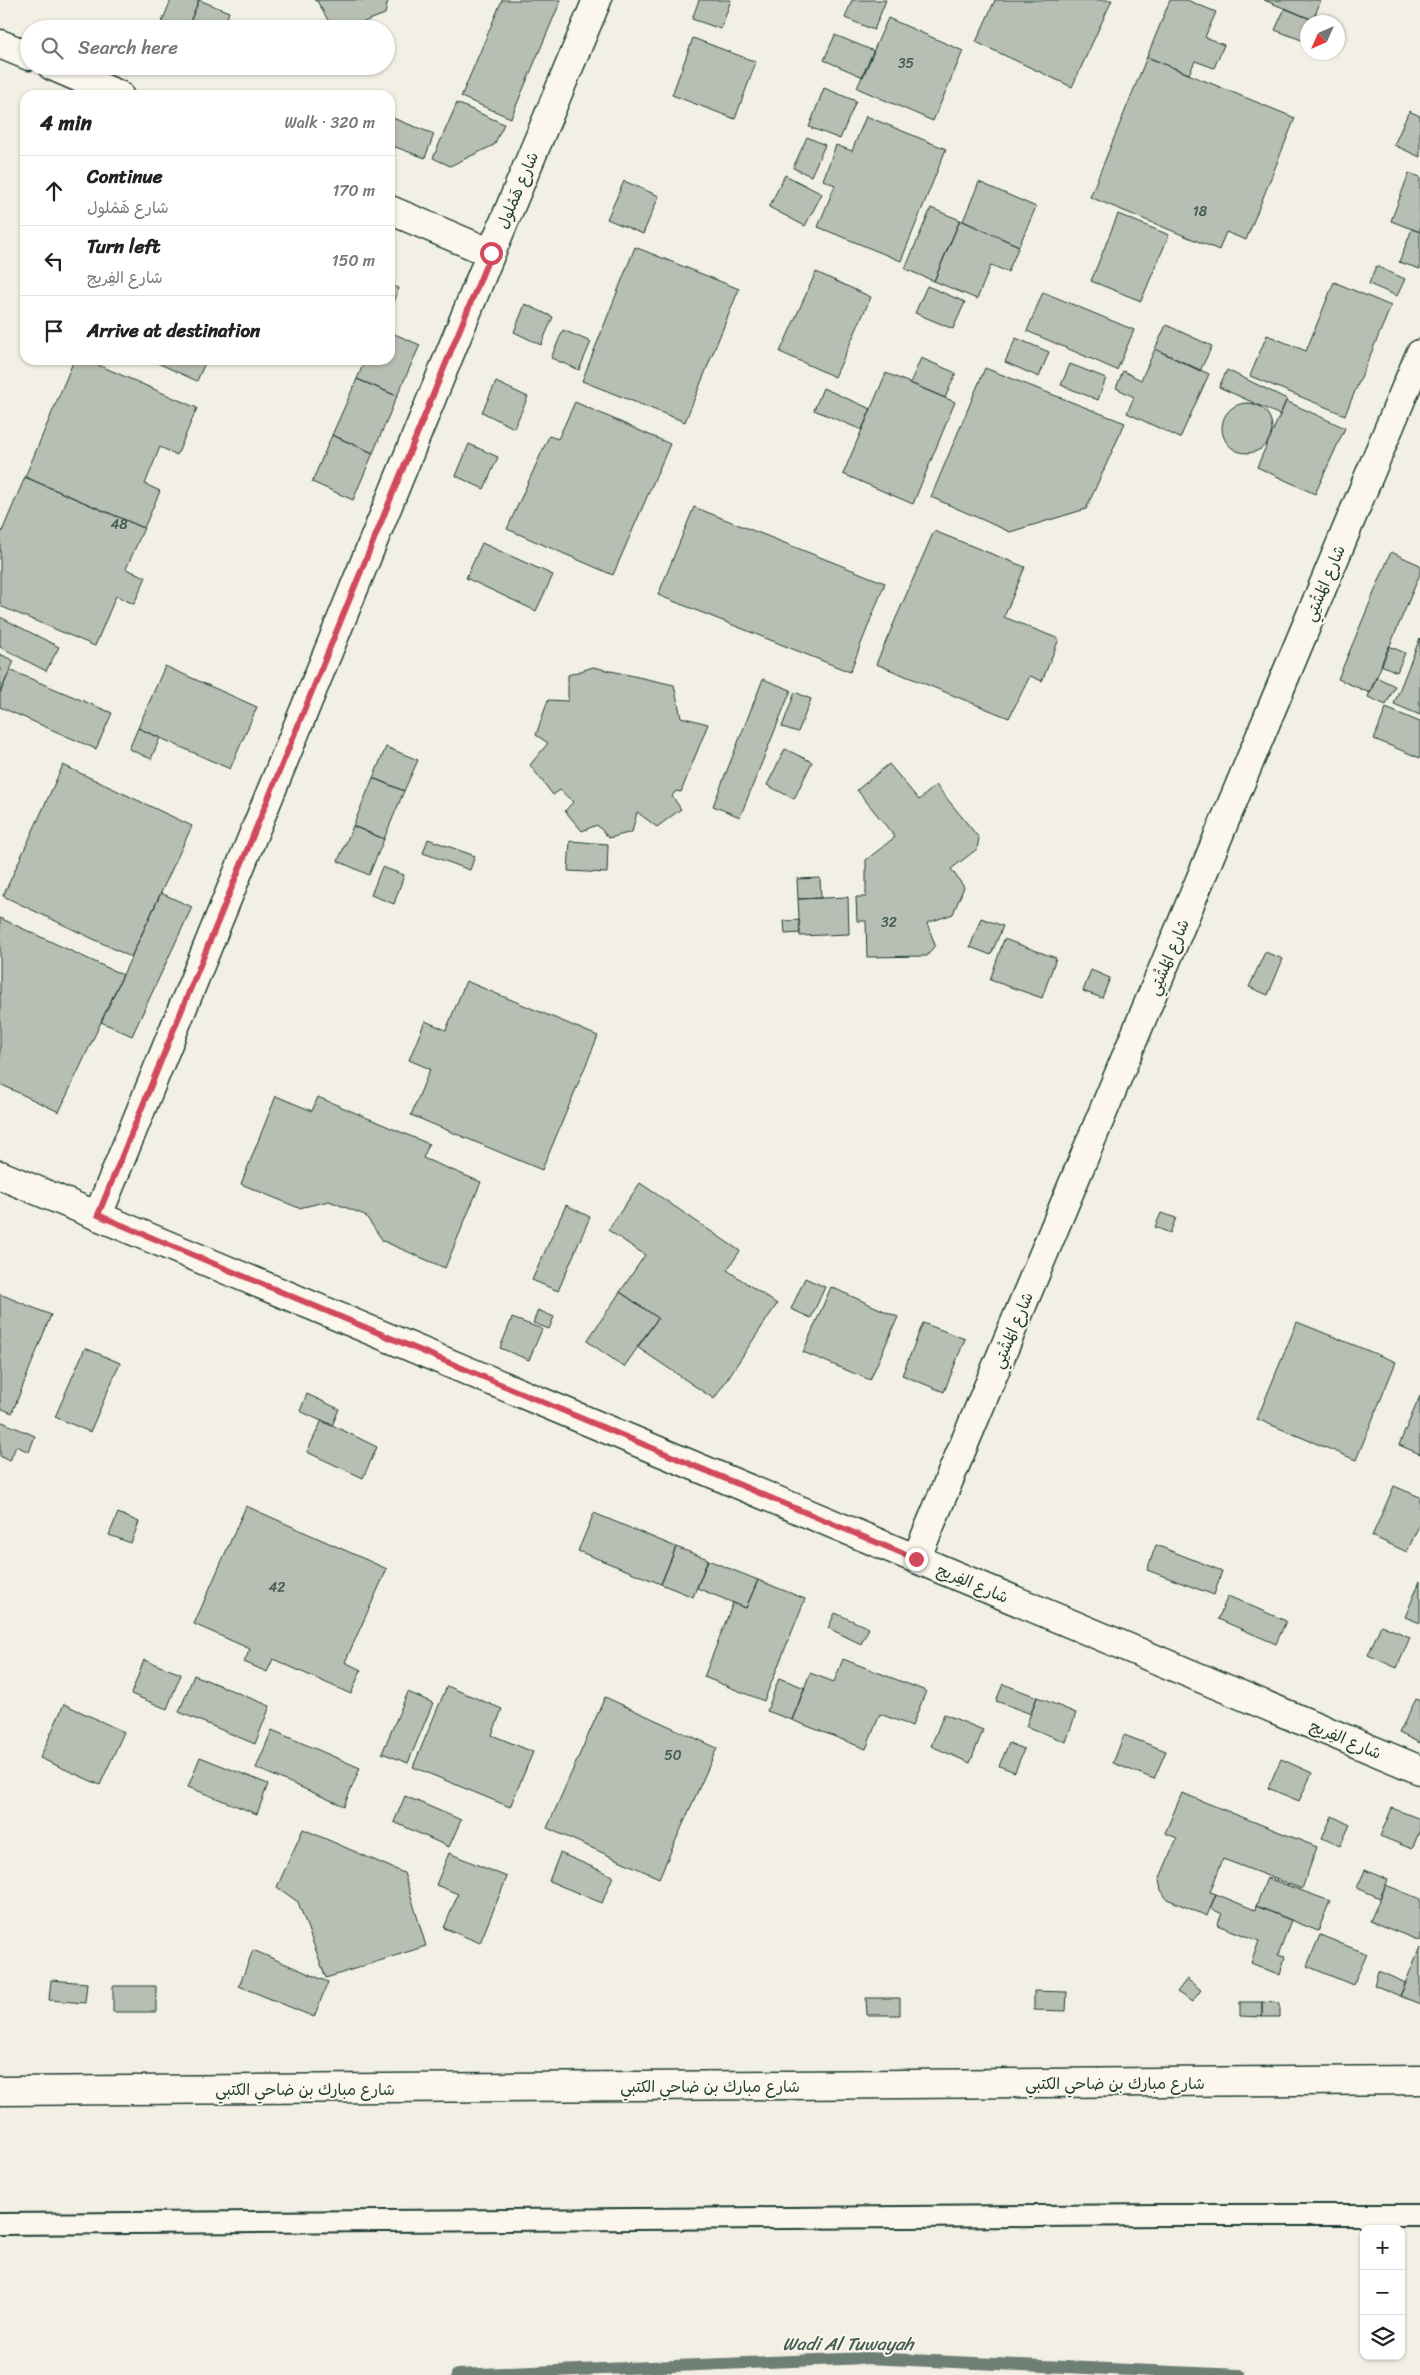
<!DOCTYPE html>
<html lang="en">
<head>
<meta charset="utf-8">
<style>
  :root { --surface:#fff; --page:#f6f6f6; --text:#222; --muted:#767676; --line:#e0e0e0 }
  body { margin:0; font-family:Sriracha,"Playpen Sans Arabic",sans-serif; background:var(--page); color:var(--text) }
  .controls { position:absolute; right:15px; bottom:15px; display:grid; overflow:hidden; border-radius:10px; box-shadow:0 1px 4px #0004 }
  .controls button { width:45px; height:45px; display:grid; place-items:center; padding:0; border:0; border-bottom:1px solid var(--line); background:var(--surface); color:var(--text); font:25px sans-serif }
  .compass { position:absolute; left:1300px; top:15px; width:45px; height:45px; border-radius:50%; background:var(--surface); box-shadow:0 1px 4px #0004; rotate:225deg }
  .stop { position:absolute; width:15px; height:15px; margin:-11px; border:4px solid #d1495b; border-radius:50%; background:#fff }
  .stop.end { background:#d1495b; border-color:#fff; box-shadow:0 1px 5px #0008 }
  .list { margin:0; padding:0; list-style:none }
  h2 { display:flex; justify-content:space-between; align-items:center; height:65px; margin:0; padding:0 20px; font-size:21px }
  h2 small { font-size:16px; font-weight:400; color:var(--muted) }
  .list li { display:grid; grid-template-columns:32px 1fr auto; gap:15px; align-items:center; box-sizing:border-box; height:70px; padding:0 20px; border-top:1px solid var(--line) }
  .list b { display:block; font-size:19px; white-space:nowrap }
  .list p { margin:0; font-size:16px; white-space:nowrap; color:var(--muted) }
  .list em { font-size:16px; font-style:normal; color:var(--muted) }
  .icon { flex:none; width:28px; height:28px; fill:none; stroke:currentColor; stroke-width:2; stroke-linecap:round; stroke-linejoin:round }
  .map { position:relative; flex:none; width:1420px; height:2375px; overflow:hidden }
  .search { position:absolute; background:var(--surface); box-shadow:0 1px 4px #0004; left:20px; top:20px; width:375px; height:55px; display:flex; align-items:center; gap:12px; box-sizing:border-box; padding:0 18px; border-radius:28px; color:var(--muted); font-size:19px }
  .panel { position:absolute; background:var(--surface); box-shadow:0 1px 4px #0004; left:20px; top:90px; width:375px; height:275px; border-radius:15px }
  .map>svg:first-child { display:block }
</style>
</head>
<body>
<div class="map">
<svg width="1420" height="2375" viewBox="0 0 1420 2375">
  <rect width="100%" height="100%" fill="#f2f0e5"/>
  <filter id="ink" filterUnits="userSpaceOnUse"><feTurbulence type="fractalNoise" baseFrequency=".02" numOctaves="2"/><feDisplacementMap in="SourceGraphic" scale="10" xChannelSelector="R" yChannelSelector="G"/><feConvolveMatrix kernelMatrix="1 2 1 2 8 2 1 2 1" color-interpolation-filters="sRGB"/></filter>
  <g filter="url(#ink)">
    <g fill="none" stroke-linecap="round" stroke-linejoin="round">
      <path stroke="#6e7f75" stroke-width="12" d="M457,2375L867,2358L1240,2375"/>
    </g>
    <path fill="#b7beb3" stroke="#1f3d34" d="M171,0H199L187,29H159Z
      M199,0L229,12L223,29H187Z
      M314,0H388L385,14L345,29H333L317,1Z
      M502,0H561L511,118L461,97Z
      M699,0H731L721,29L692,19Z
      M852,0H886L874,30L845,18Z
      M995,0H1112L1072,87L976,42Z
      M1170,0H1187L1216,12L1205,37L1224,45L1214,68L1195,61L1189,74L1147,57Z
      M1264,0H1321L1313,20Z
      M1285,8L1313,20L1312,22H1308V34L1304,41L1275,30Z
      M888,18L963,51L933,121L857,88Z
      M835,35L874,51L863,77L824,60Z
      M693,38L756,62L735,119L672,95Z
      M1147,57L1295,118L1246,240L1226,232L1219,250L1090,197Z
      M824,88L856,101L840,139L809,127Z
      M457,103L504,124L494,145L450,166L433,158Z
      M1409,111L1420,116V157L1394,145Z
      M866,116L946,149L901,261L818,227L835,185L823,180L836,145L852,151Z
      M390,117L434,134L425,158L390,145Z
      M807,137L825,145L811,176L793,168Z
      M1409,173L1420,177V232L1391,221Z
      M785,175L822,194L805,226L769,207Z
      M624,181L659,196L643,234L607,219Z
      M979,182L1036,207L1019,246L963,221Z
      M931,208L960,220L934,281L905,269Z
      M1118,214L1169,235L1141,301L1091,281Z
      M960,220L1019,246L1008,272L991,265L977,299L934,281Z
      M1412,229L1420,232V269L1399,262Z
      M635,247L739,289L685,422L582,381Z
      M1376,266L1405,279L1397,296L1369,284Z
      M816,272L871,297L835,377L780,352Z
      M1334,282L1391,306L1345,415L1250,376L1267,335L1306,351Z
      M390,285L399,288L390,314Z
      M927,286L965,302L953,329L915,313Z
      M1043,292L1134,330L1117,370L1027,331Z
      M525,304L553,317L541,345L514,332Z
      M1166,325L1212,346L1200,371L1155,349Z
      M563,330L591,342L579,370L551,358Z
      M390,332L420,345L397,396L357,379L365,360H390Z
      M1016,338L1049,352L1039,377L1005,362Z
      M1155,349L1209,374L1180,438L1127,413L1134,397L1116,388L1123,371L1141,380Z
      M921,358L956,373L945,398L910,383Z
      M74,360H87L197,408L177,455L160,447L145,484L160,491L144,528L25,477Z
      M151,360H198L205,363L197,381Z
      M1070,364L1106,378L1098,400L1061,385Z
      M985,368L1125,423L1086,509L1010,532L931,497Z
      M1227,370L1287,399L1280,415L1219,387Z
      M886,373L955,402L913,504L843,474Z
      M357,379L397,396L373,453L332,435Z
      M496,382L528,397L514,428L482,412Z
      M823,388L871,409L862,430L814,410Z
      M1286,401L1345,428L1315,494L1257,467Z
      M575,402L670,444L613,575L507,529L549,436L558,439Z
      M1222 428a25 25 0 1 1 50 0a25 25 0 1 1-50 0Z
      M332,435L373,453L353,500L312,482Z
      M469,444L498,457L484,489L456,476Z
      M25,477L144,528L126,569L146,577L134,604L116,596L95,646L0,606V536Z
      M694,507L885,583L850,672L658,595Z
      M934,531L1025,567L1004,617L1059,639L1042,681L1030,676L1009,718L876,664Z
      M482,543L553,575L536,611L466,578Z
      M1391,552L1420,565V574L1370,693L1338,679Z
      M0,617L59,647L46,671L0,647Z
      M1420,638V715L1394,704Z
      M1389,646L1405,653L1397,672L1381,665Z
      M0,654L14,661L0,693Z
      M165,666L257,707L230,769L138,728Z
      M593,667L674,685L681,717L708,724L681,792L676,791L672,796L681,809L657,827L637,812L632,832L609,838L597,825L582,831L565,811L573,802L560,790L553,795L530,765L548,743L536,735L548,700L568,701V675Z
      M10,670L112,713L96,749L0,707V693Z
      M1376,677L1395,686L1386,705L1368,697Z
      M763,679L791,690L740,817L713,806Z
      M795,692L811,699L798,732L782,727Z
      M1386,708L1420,722V758L1374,739Z
      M138,728L160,738L151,759L129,749Z
      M386,747L418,760L404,791L373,778Z
      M785,749L812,762L794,799L767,785Z
      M889,764L919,800L936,785L979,838L977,849L951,869L964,887L953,914L927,923L935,945L927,956L867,957L866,921H857L856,897H866V860L895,837L857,790Z
      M63,765L192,826L131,957L3,896Z
      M373,778L404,791L384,839L353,826Z
      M353,826L384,839L369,875L338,861Z
      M428,839L475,856L470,870L423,853Z
      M570,841L608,844L607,873L568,871Z
      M382,867L404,875L394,904L371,895Z
      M820,878L821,898L798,899L797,879Z
      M161,893L192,907L132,1036L101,1022Z
      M848,897L849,934L800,936L798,899Z
      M0,918L123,975L59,1112L0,1084Z
      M981,918L1003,926L991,955L970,947Z
      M799,920L800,933L785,934L784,921Z
      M1004,939L1056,958L1042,998L990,980Z
      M1265,952L1283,959L1268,995L1249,987Z
      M1091,970L1110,978L1102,998L1083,991Z
      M466,981L598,1036L542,1170L411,1115L430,1069L409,1060L425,1021L446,1030Z
      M276,1096L312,1111L318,1097L429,1144L423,1158L481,1182L445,1268L383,1241L365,1215L329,1201L299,1208L241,1184Z
      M640,1183L740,1251L727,1270L777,1304L714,1399L637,1347L658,1318L620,1292L645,1255L608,1230Z
      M566,1205L590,1217L558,1291L532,1280Z
      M1161,1213L1176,1218L1170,1233L1155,1227Z
      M805,1278L825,1287L811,1318L791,1309Z
      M831,1287L898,1317L870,1380L803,1352Z
      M620,1292L658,1318L624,1367L587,1341Z
      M0,1294L51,1315L12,1413L0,1408Z
      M538,1310L554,1317L549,1329L533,1323Z
      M512,1318L542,1329L529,1360L500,1348Z
      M1297,1322L1396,1362L1356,1460L1257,1419Z
      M923,1323L965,1339L944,1392L902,1375Z
      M85,1348L120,1363L90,1432L55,1417Z
      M307,1394L339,1409L332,1426L300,1411Z
      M1420,1396V1454L1399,1445Z
      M322,1420L377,1447L363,1478L307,1452Z
      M0,1421L35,1436L29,1452L16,1446L10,1461L0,1456Z
      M1394,1486L1420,1497V1523L1407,1552L1372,1536Z
      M246,1506L387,1569L345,1662L361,1670L351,1694L273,1659L267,1672L244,1662L250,1649L194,1624Z
      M118,1513L139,1522L131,1543L109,1535Z
      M594,1513L676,1547L661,1584L578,1551Z
      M1156,1545L1222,1571L1214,1595L1147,1570Z
      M676,1547L708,1559L693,1597L661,1584Z
      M708,1560L758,1580L746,1608L697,1588Z
      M758,1580L805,1599L764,1701L704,1677L733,1603L746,1608Z
      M1420,1581V1623L1405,1617Z
      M1228,1596L1286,1621L1276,1644L1218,1619Z
      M835,1613L869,1628L861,1644L828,1628Z
      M1381,1625L1410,1637L1397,1668L1368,1655Z
      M843,1659L926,1691L912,1726L880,1714L866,1749L792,1720L810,1673L834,1682Z
      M144,1660L181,1674L167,1709L131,1694Z
      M194,1675L270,1706L255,1744L179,1712Z
      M779,1678L805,1688L792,1720L767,1711Z
      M1003,1684L1037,1697L1031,1714L996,1701Z
      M447,1686L502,1709L492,1735L533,1752L510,1807L413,1767Z
      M408,1692L433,1703L408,1763L382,1753Z
      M605,1697L717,1748L659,1878L547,1828Z
      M1037,1697L1076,1713L1066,1742L1026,1726Z
      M1416,1699L1420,1701V1743L1399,1733Z
      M64,1704L124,1732L100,1785L40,1758Z
      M944,1714L983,1730L970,1763L931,1746Z
      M272,1730L360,1768L344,1806L256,1768Z
      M1124,1735L1166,1751L1154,1779L1113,1763Z
      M1009,1743L1024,1749L1015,1772L999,1766Z
      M200,1757L268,1784L257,1814L188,1787Z
      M1281,1759L1312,1773L1299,1801L1268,1788Z
      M1182,1793L1317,1847L1302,1889L1223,1859L1210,1892L1216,1894L1207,1916L1167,1899L1161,1890L1159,1880L1177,1838L1165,1833Z
      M405,1796L461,1820L449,1847L394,1822Z
      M1392,1808L1420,1819V1830L1412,1849L1380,1836Z
      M1332,1816L1350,1825L1340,1846L1322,1838Z
      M303,1829L404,1873L426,1946L326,1978L298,1902L277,1887Z
      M449,1853L507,1877L480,1943L444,1928L458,1894L436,1885Z
      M560,1853L613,1876L602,1903L549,1881Z
      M1365,1870L1388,1880L1380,1898L1357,1888Z
      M1267,1878L1330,1901L1318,1931L1256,1906Z
      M1386,1885L1420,1899V1941L1370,1921Z
      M1216,1894L1255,1910L1256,1906L1291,1920L1278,1955L1285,1957L1280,1975L1251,1963L1259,1941L1217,1925L1222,1914L1210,1908Z
      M1320,1935L1367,1954L1353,1985L1307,1966Z
      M1420,1947V2004L1400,1996Z
      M253,1950L328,1982L314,2017L239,1986Z
      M1378,1971L1406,1983L1400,1996L1374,1985Z
      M1187,1979L1201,1990L1192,2002L1177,1992Z
      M51,1980L87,1983L85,2003L49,2000Z
      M113,1986H156V2012H113Z
      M1034,1991L1067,1992L1066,2011L1034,2010Z
      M866,1998H900V2015H867Z
      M1240,2002H1262V2017L1240,2016Z
      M1262,2002L1280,2003V2017H1262Z"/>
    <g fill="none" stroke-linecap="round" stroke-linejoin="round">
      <g stroke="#1f3d34" stroke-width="24">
        <path id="service" d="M0,2224L1161,2215H1420"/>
      </g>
      <g stroke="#1f3d34" stroke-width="31">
        <path id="minor" d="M0,44L29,56
          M52,66L119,95
          M390,210L491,253
          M0,1175L1420,1770
          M98,1215L491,253L597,0
          M916,1559L1420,354
          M0,2091L1420,2080"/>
      </g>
      <use href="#service" stroke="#fbf7ec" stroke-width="20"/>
      <use href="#minor" stroke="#fbf7ec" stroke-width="28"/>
    </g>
  </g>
  <g fill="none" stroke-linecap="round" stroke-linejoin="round" filter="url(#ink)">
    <path stroke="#d1495b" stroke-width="6" d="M491,253L98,1215L916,1559"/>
  </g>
  <g text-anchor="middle" stroke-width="4" stroke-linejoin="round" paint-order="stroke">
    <g font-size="14" fill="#455d54">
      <text x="906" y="68">35</text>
      <text x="1200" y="216">18</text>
      <text x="119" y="529">48</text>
      <text x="889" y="927">32</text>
      <text x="277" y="1592">42</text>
      <text x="673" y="1760">50</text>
    </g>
    <g font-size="16" fill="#1f3d34" stroke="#fbf7ec">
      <text transform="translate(517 190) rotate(-67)" y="6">شارع هَمْلول</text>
      <text transform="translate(1324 583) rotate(-67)" y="6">شارع المُشْتِي</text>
      <text transform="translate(1168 957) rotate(-67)" y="6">شارع المُشْتِي</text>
      <text transform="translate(1012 1330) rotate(-67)" y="6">شارع المُشْتِي</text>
      <text transform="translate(973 1583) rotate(23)" y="6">شارع الفِريج</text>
      <text transform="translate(1346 1739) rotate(23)" y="6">شارع الفِريج</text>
      <text x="1115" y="2089">شارع مبارك بن ضاحي الكتبي</text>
      <text x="710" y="2092">شارع مبارك بن ضاحي الكتبي</text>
      <text x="305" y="2095">شارع مبارك بن ضاحي الكتبي</text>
    </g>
    <g font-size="18" font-style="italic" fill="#465e55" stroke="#fbf7ec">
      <text x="848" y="2350">Wadi Al Tuwayah</text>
    </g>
  </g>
</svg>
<div class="controls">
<button>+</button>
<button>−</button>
<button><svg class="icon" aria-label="layers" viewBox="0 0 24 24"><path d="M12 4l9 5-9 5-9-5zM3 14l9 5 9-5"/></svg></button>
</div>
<svg class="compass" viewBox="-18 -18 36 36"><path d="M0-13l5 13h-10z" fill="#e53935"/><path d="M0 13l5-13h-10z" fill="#767676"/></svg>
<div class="stop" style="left:491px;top:253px"></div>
<div class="stop end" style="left:916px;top:1559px"></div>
<div class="search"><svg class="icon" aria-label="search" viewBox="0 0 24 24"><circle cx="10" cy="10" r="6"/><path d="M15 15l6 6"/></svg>Search here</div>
<section class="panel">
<h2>4 min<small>Walk · 320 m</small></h2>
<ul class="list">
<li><svg class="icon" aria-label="ahead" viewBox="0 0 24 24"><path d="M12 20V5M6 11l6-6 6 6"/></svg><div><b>Continue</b><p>شارع هَمْلول</p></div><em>170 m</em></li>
<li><svg class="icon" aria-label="left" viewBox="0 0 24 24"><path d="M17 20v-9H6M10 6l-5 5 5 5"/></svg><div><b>Turn left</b><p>شارع الفِريج</p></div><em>150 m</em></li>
<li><svg class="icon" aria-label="arrive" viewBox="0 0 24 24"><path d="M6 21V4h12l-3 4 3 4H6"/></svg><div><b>Arrive at destination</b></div></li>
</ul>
</section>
</div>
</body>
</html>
